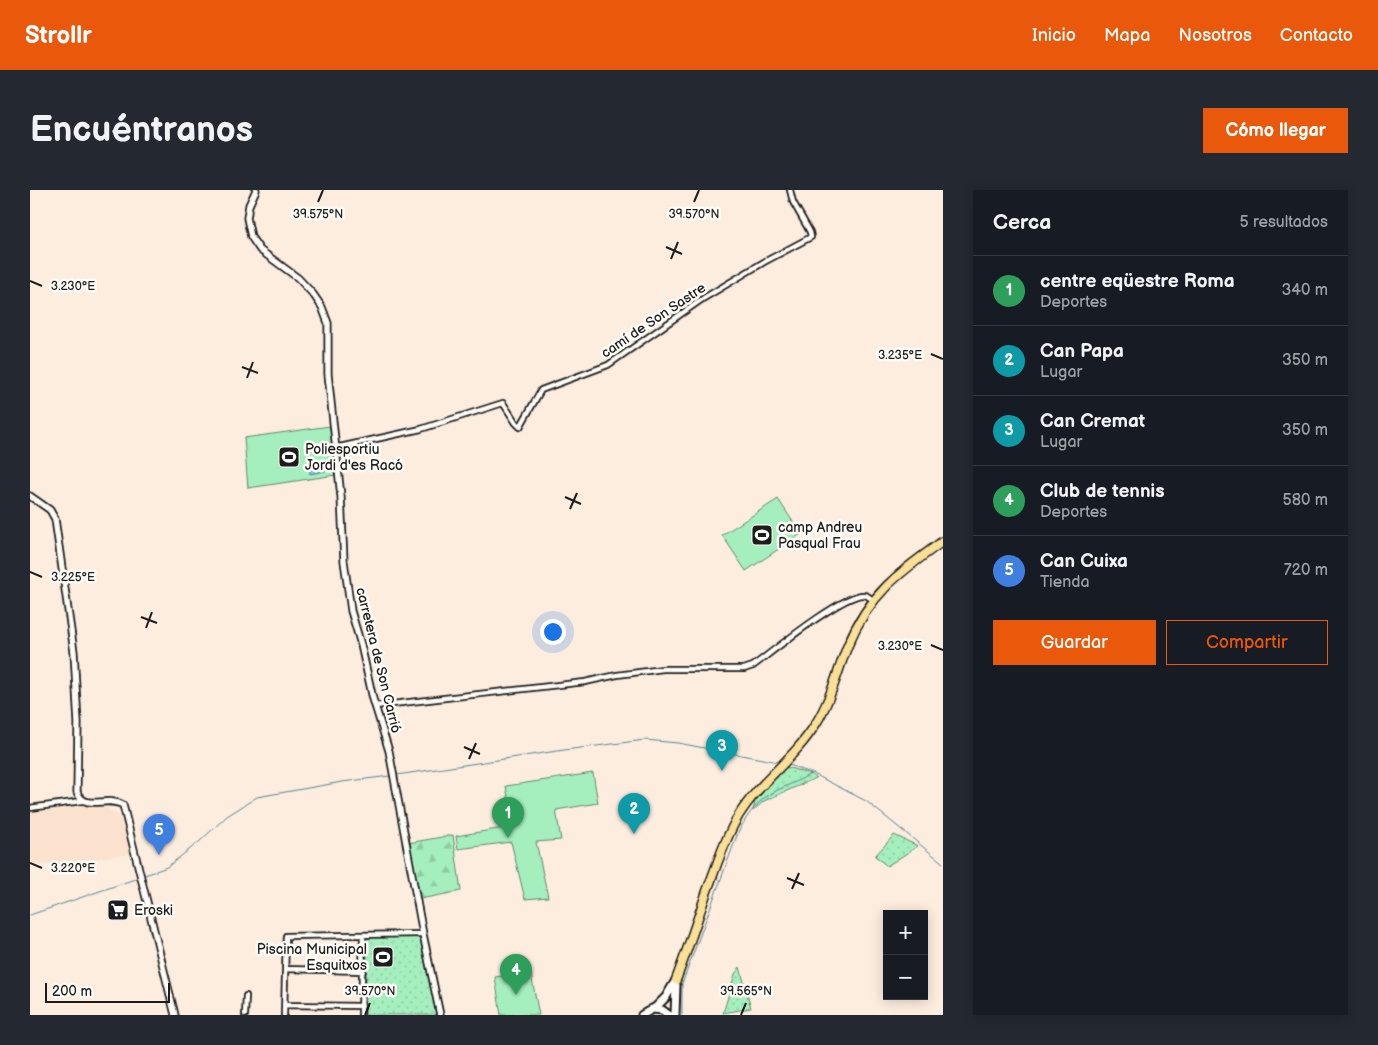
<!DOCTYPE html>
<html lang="es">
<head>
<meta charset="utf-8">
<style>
  :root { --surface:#171b24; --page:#242831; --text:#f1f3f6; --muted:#9ea1a6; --line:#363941; --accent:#ea580c }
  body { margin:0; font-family:"Balsamiq Sans",sans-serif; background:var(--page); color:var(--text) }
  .controls { position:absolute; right:15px; bottom:15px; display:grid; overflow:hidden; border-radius:0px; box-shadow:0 2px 12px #0003 }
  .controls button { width:45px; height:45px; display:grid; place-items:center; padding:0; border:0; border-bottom:1px solid var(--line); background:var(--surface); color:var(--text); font:25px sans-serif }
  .scale { position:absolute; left:15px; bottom:12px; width:125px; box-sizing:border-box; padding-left:5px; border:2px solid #1c1c1c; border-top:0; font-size:14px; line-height:18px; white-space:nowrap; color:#1c1c1c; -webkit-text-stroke:4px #fdfcf7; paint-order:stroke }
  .you { position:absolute; left:522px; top:441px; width:18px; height:18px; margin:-12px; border:4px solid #fff; border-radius:50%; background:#1a73e8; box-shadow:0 0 0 8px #1a73e833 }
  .badge { display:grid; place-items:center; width:32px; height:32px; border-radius:50%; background:var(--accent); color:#fff; font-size:16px; font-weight:700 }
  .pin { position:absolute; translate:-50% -41px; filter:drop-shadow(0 1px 2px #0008) }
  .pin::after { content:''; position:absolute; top:26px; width:18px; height:15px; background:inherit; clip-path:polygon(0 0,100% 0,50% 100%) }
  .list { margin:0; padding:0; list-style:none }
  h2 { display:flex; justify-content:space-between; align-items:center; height:65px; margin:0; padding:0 20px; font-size:21px }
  h2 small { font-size:16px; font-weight:400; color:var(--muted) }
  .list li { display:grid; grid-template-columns:32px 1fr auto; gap:15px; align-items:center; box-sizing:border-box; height:70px; padding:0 20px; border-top:1px solid var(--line) }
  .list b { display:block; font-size:19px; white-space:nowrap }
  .list p { margin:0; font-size:16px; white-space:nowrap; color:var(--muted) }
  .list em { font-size:16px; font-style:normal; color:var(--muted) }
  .actions { display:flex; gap:10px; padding:15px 20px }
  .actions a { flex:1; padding:11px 0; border:1px solid var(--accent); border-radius:0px; text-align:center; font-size:18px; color:var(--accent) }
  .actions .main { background:var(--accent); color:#fff }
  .map { position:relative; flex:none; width:913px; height:825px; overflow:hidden; border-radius:0px }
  header { display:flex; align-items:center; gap:30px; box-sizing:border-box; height:70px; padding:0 25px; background:var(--accent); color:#fff }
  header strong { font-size:24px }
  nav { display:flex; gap:28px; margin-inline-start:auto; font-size:18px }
  .intro { display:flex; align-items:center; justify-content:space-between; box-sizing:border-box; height:120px; padding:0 30px }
  h1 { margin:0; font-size:35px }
  .button { padding:12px 22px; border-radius:0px; background:var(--accent); color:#fff; font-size:18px; font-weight:700 }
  main { display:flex; gap:30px; padding:0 30px }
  aside { flex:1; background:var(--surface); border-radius:0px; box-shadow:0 2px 12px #0003 }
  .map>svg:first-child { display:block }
</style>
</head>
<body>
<header>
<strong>Strollr</strong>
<nav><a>Inicio</a><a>Mapa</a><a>Nosotros</a><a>Contacto</a></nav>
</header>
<div class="intro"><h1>Encuéntranos</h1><a class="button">Cómo llegar</a></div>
<main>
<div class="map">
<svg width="913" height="825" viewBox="0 0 913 825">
  <defs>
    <pattern id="grass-dots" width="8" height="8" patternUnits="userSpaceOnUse" patternTransform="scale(1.25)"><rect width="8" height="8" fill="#a5efbe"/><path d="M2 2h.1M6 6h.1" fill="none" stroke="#8dcca3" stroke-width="1.8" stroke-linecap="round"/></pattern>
    <pattern id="forest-firs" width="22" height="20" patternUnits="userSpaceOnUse" patternTransform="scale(1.25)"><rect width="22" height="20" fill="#a5efbe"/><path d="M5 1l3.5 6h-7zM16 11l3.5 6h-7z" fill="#8dcca3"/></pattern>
    <pattern id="water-ripples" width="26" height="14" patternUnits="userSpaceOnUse" patternTransform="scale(1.25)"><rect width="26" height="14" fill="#80cae0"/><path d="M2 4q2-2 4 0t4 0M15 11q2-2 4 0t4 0" fill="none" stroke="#6eadc0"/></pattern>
  </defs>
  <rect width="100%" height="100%" fill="#fceddf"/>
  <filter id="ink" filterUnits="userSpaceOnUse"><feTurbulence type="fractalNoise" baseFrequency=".02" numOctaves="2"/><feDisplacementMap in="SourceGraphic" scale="10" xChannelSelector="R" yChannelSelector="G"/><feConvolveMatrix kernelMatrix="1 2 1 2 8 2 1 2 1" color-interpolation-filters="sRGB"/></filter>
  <g filter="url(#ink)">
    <path fill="#fbe2ce" d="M72,615L91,627L100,664L0,677V620Z"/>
    <path fill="url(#grass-dots)" stroke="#60866d" d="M756,577L781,584L786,588L734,611L723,621L725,611Z
      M864,645L888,656L857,676L845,666Z
      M339,747H392L409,825H335L337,749Z
      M710,777L721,818L693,823L705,784Z"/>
    <path fill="url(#forest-firs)" stroke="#60866d" d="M423,645L431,701L390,709L378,653Z"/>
    <path fill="#a5efbe" stroke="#60866d" d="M300,236L306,285L218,298L214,248Z
      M748,309L771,344L716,381L692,345Z
      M563,583L568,613L526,620L531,650L506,652L518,707L495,709L481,652L428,659L426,646L479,637L481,625L476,596Z
      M495,783L496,785L501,784L509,825H471L465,787Z"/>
    <path fill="url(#water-ripples)" stroke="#588492" d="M294,274L296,281L280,284L279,276Z"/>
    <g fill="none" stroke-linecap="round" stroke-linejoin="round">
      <path stroke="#588492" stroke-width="1" d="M757,574L781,583
        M367,585L534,560L615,550L648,553L748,572
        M112,686L137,677L169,652L197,626L227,607L312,592L360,586
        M0,725L108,688
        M652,825V794L708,643C715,629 724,615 737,606C751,597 768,592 782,583L836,611L913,673"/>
      <g stroke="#1c1c1c" stroke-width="8">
        <path id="minor" d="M305,258L391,239L473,213L486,233L490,237L511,200L578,175L674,108L734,72L781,47L780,42L763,12L760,0
          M345,516L555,492L587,485L633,479H714L723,476C743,461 812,405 833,405C838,405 840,408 843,410
          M0,618L52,611
          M256,779L333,781
          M255,815L332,816
          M215,825L216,806
          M254,825L256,746L393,744
          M331,825L333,745"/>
      </g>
      <g stroke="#1c1c1c" stroke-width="9">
        <path id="tertiary" d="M226,0L219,15L217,28L221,47L230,60L268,88L283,104L292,117L298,133V184L311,307L314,371L321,421L331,455L343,509L359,561L393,744L410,825
          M0,306L20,320L25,329L44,462L48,533L47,602C55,622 77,605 93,615L145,825"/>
      </g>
      <g stroke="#1c1c1c" stroke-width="11">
        <path id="secondary" d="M622,819L632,820L639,825
          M612,825L626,817L636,807L646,790
          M645,825L646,795"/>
      </g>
      <g stroke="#1c1c1c" stroke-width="11">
        <path id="primary" d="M646,790C657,761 667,731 677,701C687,675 695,648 709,625C730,591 764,569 785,535C801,510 807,482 818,455C839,404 870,382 913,351"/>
      </g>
      <use href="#minor" stroke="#fdfcf7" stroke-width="4.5"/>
      <use href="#tertiary" stroke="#fdfcf7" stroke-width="5.5"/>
      <use href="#secondary" stroke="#fdfcf7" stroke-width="7"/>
      <use href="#primary" stroke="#fadf96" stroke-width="8"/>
    </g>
  </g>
  <path fill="none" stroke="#1c1c1c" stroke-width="2" d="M288,12L293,0M664,12L669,0M636,57L652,64M641,69L648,52M0,91L12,96M901,164L913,169M212,177L228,183M217,188L223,172M535,307L551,314M540,319L547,303M0,382L12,387M111,427L127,433M116,438L122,422M901,455L913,460M434,557L450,564M439,569L446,553M0,673L12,678M757,688L774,695M762,699L769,683M335,825L340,813M711,825L716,813"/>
  <defs>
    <g id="stadium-square" transform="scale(1.125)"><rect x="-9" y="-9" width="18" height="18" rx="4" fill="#1c1c1c" stroke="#fdfcf7"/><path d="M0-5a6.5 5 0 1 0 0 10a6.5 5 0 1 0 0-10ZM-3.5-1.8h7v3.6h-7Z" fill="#fff"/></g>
    <g id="supermarket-square" transform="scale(1.125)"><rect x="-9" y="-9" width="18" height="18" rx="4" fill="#1c1c1c" stroke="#fdfcf7"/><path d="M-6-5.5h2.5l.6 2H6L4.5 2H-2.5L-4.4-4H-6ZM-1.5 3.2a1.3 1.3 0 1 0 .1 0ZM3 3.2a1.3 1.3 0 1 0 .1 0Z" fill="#fff"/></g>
  </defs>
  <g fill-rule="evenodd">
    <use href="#stadium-square" x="259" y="267"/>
    <use href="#stadium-square" x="732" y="345"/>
    <use href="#supermarket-square" x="88" y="720"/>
    <use href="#stadium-square" x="353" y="767"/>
  </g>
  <g text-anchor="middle" stroke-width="5" stroke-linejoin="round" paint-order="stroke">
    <g font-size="14" fill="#1c1c1c" stroke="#fdfcf7">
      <text transform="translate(623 130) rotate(-34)" y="5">camí de Son Sastre</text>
      <text transform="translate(349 470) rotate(76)" y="5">carretera de Son Carrió</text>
    </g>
    <g font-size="14" fill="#1c1c1c" stroke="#fdfcf7" text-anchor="start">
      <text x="275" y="264">Poliesportiu<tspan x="275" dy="16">Jordi d'es Racó</tspan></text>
      <text x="748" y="342">camp Andreu<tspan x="748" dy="16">Pasqual Frau</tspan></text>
      <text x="104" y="725">Eroski</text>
      <text x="337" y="764" text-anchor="end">Piscina Municipal<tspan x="337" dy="16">Esquitxos</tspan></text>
    </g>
  </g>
  <g font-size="12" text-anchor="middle" fill="#1c1c1c" stroke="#fdfcf7" stroke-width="5" stroke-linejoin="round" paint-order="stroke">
    <text x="288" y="28">39.575°N</text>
    <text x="664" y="28">39.570°N</text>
    <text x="43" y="100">3.230°E</text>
    <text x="870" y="169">3.235°E</text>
    <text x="43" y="391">3.225°E</text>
    <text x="870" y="460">3.230°E</text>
    <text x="43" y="682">3.220°E</text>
    <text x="340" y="805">39.570°N</text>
    <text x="716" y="805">39.565°N</text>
  </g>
</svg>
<div class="controls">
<button>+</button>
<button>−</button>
</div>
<div class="scale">200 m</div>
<div class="you"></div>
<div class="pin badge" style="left:478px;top:648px;background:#2e9e5b">1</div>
<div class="pin badge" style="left:604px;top:644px;background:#0f9aa8">2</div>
<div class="pin badge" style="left:692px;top:581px;background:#0f9aa8">3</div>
<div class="pin badge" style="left:486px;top:805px;background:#2e9e5b">4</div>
<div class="pin badge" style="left:129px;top:665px;background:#3f7fe0">5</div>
</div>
<aside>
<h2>Cerca<small>5 resultados</small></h2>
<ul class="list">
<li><span class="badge" style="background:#2e9e5b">1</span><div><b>centre eqüestre Roma</b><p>Deportes</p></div><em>340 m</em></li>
<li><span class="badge" style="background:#0f9aa8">2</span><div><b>Can Papa</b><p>Lugar</p></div><em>350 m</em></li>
<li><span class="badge" style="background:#0f9aa8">3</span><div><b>Can Cremat</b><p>Lugar</p></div><em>350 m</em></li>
<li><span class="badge" style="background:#2e9e5b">4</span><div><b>Club de tennis</b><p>Deportes</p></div><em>580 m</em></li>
<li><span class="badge" style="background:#3f7fe0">5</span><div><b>Can Cuixa</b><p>Tienda</p></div><em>720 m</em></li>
</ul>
<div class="actions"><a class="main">Guardar</a><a>Compartir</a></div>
</aside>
</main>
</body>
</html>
